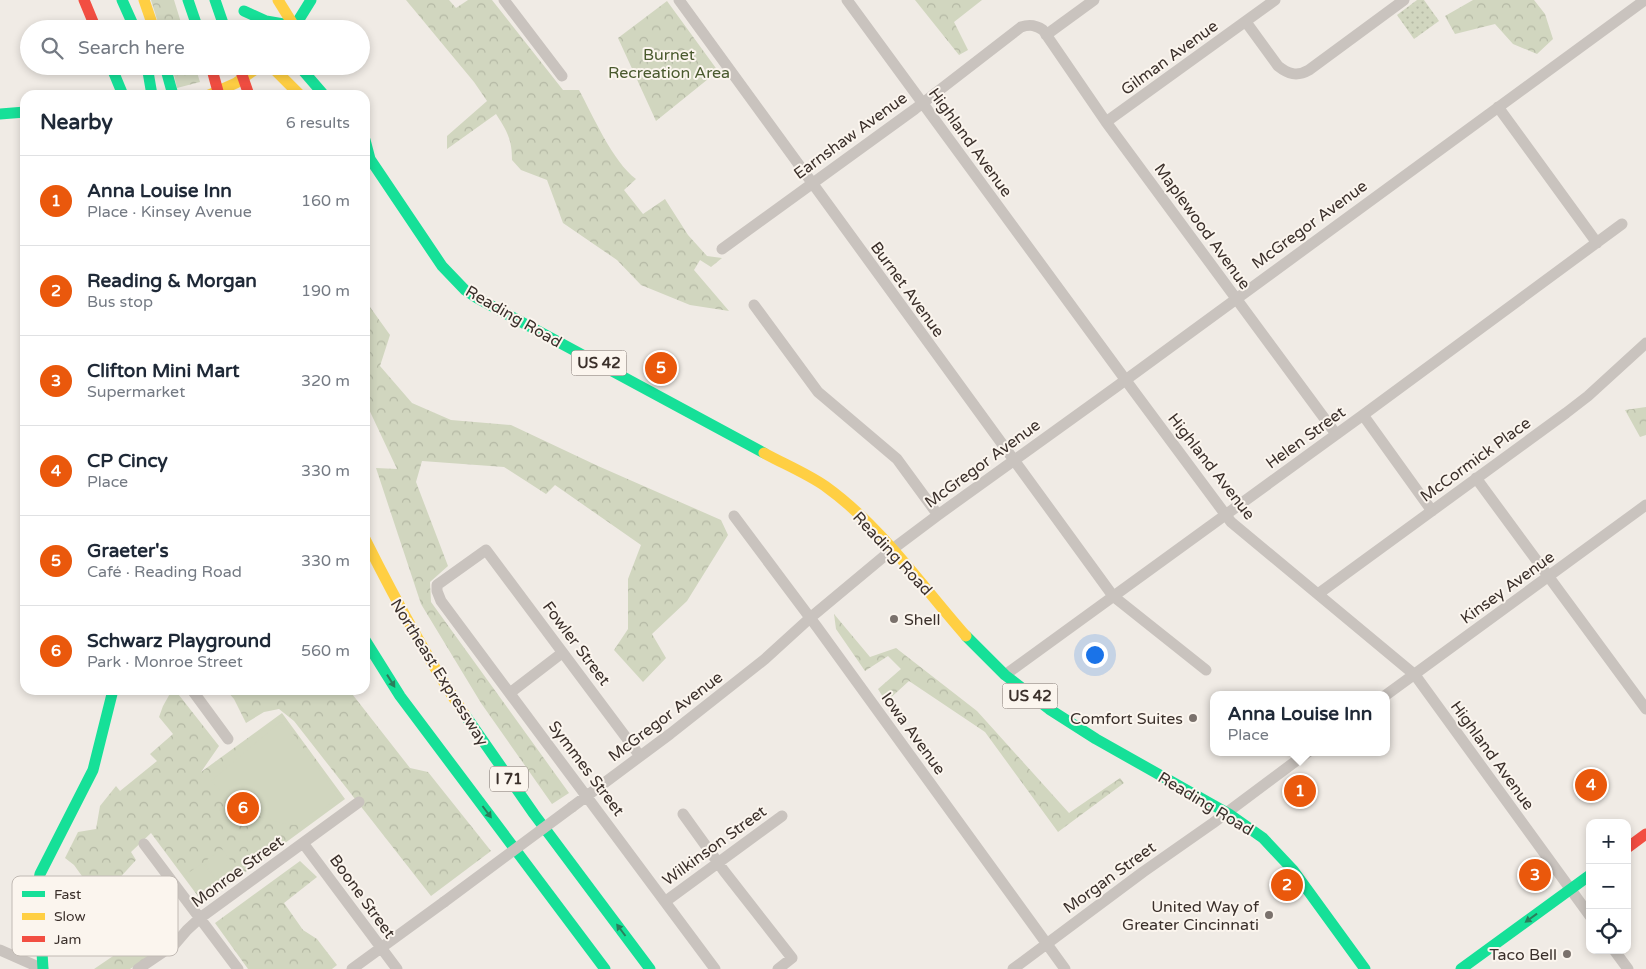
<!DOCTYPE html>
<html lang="en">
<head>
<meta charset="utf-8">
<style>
  :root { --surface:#fff; --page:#f6f6f7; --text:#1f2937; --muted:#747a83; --line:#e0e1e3; --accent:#ea580c }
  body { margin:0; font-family:"Varela Round",sans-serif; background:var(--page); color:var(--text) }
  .controls { position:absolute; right:15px; bottom:15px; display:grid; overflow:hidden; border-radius:10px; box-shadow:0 2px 8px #0003 }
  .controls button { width:45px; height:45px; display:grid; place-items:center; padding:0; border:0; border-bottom:1px solid var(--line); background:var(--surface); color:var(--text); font:25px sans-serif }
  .you { position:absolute; left:1094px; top:654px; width:18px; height:18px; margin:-12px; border:4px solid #fff; border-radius:50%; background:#1a73e8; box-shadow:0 0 0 8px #1a73e833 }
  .badge { display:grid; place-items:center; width:32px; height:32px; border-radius:50%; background:var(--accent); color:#fff; font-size:16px; font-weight:700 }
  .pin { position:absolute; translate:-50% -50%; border:2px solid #fff; box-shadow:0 1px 5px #0006 }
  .popup { position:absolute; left:1210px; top:691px; width:180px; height:65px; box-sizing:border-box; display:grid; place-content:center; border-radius:10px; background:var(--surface); filter:drop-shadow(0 1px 4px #0005); font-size:16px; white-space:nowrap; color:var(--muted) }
  .popup b { font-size:19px; color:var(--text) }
  .popup::after { content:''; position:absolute; left:50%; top:100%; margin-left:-10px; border:10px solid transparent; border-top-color:var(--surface) }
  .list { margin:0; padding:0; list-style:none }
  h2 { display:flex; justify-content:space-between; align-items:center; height:65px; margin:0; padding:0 20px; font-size:21px }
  h2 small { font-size:16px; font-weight:400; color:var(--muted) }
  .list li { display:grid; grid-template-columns:32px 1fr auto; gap:15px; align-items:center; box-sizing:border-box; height:90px; padding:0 20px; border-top:1px solid var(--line) }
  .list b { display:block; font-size:19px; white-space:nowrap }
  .list p { margin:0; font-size:16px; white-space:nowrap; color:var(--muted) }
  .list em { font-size:16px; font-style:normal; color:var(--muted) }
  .icon { flex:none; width:28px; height:28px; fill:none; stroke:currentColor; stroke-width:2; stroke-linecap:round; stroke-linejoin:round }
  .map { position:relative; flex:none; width:1646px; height:969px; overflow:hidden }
  .search { position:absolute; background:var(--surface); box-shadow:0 2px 8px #0003; left:20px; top:20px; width:350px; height:55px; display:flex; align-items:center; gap:12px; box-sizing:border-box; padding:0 18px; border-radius:28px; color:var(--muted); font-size:19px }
  .panel { position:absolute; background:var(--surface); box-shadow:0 2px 8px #0003; left:20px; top:90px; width:350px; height:605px; border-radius:15px }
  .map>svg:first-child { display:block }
</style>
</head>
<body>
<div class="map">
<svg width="1646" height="969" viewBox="0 0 1646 969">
  <defs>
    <pattern id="grass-dots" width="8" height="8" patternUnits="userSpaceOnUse" patternTransform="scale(1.25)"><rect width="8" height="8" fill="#d1d6bf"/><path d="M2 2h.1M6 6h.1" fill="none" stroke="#b4b8a4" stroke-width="1.8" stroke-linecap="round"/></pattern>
    <pattern id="forest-crowns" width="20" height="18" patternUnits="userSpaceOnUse" patternTransform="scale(1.25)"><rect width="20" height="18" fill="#d1d6bf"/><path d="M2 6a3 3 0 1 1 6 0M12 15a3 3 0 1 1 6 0" fill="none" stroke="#b4b8a4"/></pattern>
  </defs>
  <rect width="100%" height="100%" fill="#f0ebe5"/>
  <path fill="url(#grass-dots)" d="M1417,0H1424L1439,21L1414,39L1397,15Z"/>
  <path fill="url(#forest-crowns)" d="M151,0H174L183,29H160Z
    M406,0H449L456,8L468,0H492L563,90H579C593,116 613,162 636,179L624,190L643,214L665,199L688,235L707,256L722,258L711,267L700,260L694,270L729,311L690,305L641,285L617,260L563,223L547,180L521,170L512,160C512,139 507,131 496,114L447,149V136L487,101L474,82Z
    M915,0H982L954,22L968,50L959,55Z
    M1473,0H1534L1545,14L1553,39L1537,54L1513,44L1495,24L1455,34L1445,16Z
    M667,1L718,71L656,121L618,38Z
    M172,66H195L200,82L177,88Z
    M365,300L390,335L380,366L412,403L451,420L511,425L598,466L721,520L728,535L687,601L652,634L666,658L643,682L614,650L628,629V579L641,545L555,485L546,494L504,467L422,461L416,482L448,566L430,582L431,602L569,793L552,804L481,703L421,604L376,468L397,469L365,401Z
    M1646,407V435L1640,437L1625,410Z
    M834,614L870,657L896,648L977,711L1069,813L1120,778L1124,783L1058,832L985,732L909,681L886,702L878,689L901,669L888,656L865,671L836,629Z
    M172,690H175L219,746L201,772L282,713L345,799L203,903L151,833L131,852L136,860L116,882L124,900L117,907L128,933L145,927L152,939L169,937L148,958L130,969H94L119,952L97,918L92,890L74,865L65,858L78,832L96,829L100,806L116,786L120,791L157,761L150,754L173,734L159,717L163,706Z
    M226,690H349L410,768L428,772L491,851L431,896L294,721L279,709L264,712L246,723L234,699Z
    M300,861L317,877L284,903L303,930L317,939L337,965L332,969H248L215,923Z"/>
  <path fill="#d1d6bf" d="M279,723H285L339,797C332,802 308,822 302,824C296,826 288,824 282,823C251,816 233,804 211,781Z
    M222,849L239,872L221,885L204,862Z
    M203,863L220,886L202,899L185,875Z"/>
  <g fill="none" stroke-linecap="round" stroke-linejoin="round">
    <path stroke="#c9c3be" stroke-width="11" d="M504,0L562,76
      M679,0L1113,596L1206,670
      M847,0L1133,390L1231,522L1415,675L1590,916
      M1246,22L1278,66C1288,74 1297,77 1309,70L1404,0
      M1046,35L1094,0
      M1498,107L1597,243
      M1106,122L1275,0
      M722,249L915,109L1021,27C1030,24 1036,25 1043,30L1106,122L1336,434
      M754,305L818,392L897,459L938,515
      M1363,415L1432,511
      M1476,478L1646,709
      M734,516L817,627L1065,969
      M1318,594L1566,413L1588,396L1646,343
      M1005,675L1363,415L1622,224
      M192,690L228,739
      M510,693L562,653
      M1386,695L1646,505
      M640,756L486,550L437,585V591L441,601L715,969
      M572,807L670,734L765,659L810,618L894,548L938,515L1116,387L1645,0
      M683,814L724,871L792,958L778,969
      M303,843L397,969
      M144,844L238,969
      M666,901L782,816
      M0,950L43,969
      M1614,950L1628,969
      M138,969L175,944L187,930L200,918L359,802
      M352,969L444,902
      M1013,969L1143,872L1213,823L1308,752"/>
    <path stroke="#16e098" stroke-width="11" d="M122,0L135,29
      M188,0L198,29
      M244,11L266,21L295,26
      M293,29L311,0
      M111,66L123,95
      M147,66L152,95
      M165,66L173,95
      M299,66L324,95
      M0,114L25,112
      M365,140L370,159L442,266L465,290L477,298L764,453
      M966,636L1005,675L1049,709L1096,739L1229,814L1263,838L1293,870L1365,969
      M365,640L400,696L605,969
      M465,715L534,814L650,969
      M43,969L38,884L40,874L93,770L113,690
      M1461,969L1590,875"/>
    <path stroke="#ffcf43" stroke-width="11" d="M144,0L154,29
      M278,0L296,29
      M271,66L300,95
      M209,95L236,83L260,66
      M764,453C784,464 806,473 825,486C882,527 920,584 966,636
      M365,539C395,599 427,659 465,715"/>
    <path stroke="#f24e42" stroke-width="11" d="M84,0L96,29
      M1627,848L1646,834"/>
    <path stroke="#c9c3be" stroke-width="11" d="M444,902L572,807"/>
    <path stroke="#16e098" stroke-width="11" d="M215,0L225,29"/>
    <path stroke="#f24e42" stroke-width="11" d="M211,66L219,95
      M239,66L249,95"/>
  </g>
  <defs><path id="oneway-solid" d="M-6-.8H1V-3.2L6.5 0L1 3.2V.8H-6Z" transform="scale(1.25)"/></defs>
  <g fill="#2a7f5c">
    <use href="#oneway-solid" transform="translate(391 681) rotate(58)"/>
    <use href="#oneway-solid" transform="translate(487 812) rotate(53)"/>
    <use href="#oneway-solid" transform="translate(1531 918) rotate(144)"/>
    <use href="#oneway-solid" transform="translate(621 930) rotate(-127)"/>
  </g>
  <g fill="#7a716c" stroke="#fbf5ee" stroke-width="2">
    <circle cx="894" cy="619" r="5"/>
    <circle cx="1193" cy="718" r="5"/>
    <circle cx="1269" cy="915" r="5"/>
    <circle cx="1567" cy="954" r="5"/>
  </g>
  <g text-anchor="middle" stroke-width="4" stroke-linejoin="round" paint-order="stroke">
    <g fill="#fbf5ee" stroke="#756b66" stroke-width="1">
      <rect x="571.5" y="350.5" width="55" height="25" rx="4"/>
      <rect x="1002.5" y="683.5" width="55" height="25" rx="4"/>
      <rect x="490" y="766.5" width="38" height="25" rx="4"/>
    </g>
    <g font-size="15" font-weight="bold" fill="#3b302b">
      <text x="599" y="368">US 42</text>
      <text x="1030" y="701">US 42</text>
      <text x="509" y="784">I 71</text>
    </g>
    <g font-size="16" fill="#4a5a2e" stroke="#fbf5ee">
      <text x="669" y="60">Burnet<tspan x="669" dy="18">Recreation Area</tspan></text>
    </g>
    <g font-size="16" fill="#3b302b" stroke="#fbf5ee">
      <text transform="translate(1169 57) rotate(-36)" y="6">Gilman Avenue</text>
      <text transform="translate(850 135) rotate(-36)" y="6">Earnshaw Avenue</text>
      <text transform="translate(971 142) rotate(54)" y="6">Highland Avenue</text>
      <text transform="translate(1309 224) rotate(-36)" y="6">McGregor Avenue</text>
      <text transform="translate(1203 226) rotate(54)" y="6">Maplewood Avenue</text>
      <text transform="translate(908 289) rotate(54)" y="6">Burnet Avenue</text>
      <text transform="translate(514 316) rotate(30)" y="6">Reading Road</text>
      <text transform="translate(1305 437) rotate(-36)" y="6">Helen Street</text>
      <text transform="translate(1475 459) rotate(-36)" y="6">McCormick Place</text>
      <text transform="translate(982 463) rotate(-36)" y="6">McGregor Avenue</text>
      <text transform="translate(1212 466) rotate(52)" y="6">Highland Avenue</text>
      <text transform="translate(893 553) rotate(47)" y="6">Reading Road</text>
      <text transform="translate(1507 587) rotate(-36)" y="6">Kinsey Avenue</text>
      <text transform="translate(577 643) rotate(53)" y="6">Fowler Street</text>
      <text transform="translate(440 672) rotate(58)" y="6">Northeast Expressway</text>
      <text transform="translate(665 716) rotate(-37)" y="6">McGregor Avenue</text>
      <text transform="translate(914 733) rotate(54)" y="6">Iowa Avenue</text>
      <text transform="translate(1493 755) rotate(54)" y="6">Highland Avenue</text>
      <text transform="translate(587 768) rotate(53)" y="6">Symmes Street</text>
      <text transform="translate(1206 803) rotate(31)" y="6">Reading Road</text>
      <text transform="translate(714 845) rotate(-36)" y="6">Wilkinson Street</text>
      <text transform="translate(237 871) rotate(-36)" y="6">Monroe Street</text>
      <text transform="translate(1109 877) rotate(-36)" y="6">Morgan Street</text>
      <text transform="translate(363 896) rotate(54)" y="6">Boone Street</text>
    </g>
    <g font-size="16" fill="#3b302b" stroke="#fbf5ee" text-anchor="end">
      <text x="904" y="625" text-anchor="start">Shell</text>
      <text x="1183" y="724">Comfort Suites</text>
      <text x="1259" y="912">United Way of<tspan x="1259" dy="18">Greater Cincinnati</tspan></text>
      <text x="1557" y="960">Taco Bell</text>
    </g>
  </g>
  <rect x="12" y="876" width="166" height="80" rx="8" fill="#fbf5ee" stroke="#c1bab4" stroke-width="1"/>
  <rect x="22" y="891" width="23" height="6" fill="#16e098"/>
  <rect x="22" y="913" width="23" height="7" fill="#ffcf43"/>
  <rect x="22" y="936" width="23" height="6" fill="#f24e42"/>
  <g font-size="14" fill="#3b302b">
    <text x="54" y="899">Fast</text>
    <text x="54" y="921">Slow</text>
    <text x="54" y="944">Jam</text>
  </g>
</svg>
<div class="controls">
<button>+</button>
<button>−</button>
<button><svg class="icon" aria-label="locate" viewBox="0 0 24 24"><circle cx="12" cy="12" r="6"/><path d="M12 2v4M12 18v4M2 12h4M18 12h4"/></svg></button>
</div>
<div class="you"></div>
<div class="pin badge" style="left:1300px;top:791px">1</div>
<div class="popup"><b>Anna Louise Inn</b>Place</div>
<div class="pin badge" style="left:1287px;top:885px">2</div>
<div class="pin badge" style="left:1535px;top:875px">3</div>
<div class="pin badge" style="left:1591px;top:785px">4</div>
<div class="pin badge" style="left:661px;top:368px">5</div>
<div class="pin badge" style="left:243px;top:808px">6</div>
<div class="search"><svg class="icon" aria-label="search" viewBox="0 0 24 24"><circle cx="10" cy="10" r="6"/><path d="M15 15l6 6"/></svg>Search here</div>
<section class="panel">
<h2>Nearby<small>6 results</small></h2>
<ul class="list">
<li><span class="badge">1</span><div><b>Anna Louise Inn</b><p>Place · Kinsey Avenue</p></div><em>160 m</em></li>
<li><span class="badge">2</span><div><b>Reading &amp; Morgan</b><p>Bus stop</p></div><em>190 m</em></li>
<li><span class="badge">3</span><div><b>Clifton Mini Mart</b><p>Supermarket</p></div><em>320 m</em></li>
<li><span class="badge">4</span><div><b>CP Cincy</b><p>Place</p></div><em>330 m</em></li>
<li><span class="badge">5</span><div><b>Graeter's</b><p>Café · Reading Road</p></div><em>330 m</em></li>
<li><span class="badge">6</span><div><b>Schwarz Playground</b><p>Park · Monroe Street</p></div><em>560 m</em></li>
</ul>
</section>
</div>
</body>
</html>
